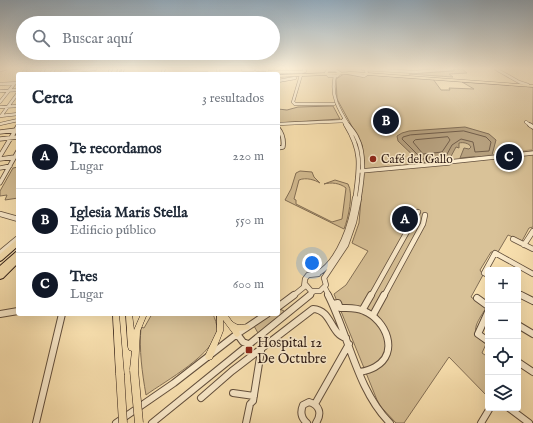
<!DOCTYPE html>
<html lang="es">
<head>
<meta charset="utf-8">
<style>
  :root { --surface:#fff; --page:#f6f6f7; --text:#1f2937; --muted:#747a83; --line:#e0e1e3; --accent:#111827 }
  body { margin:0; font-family:"IM FELL English",serif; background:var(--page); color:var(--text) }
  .controls { position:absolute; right:12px; bottom:12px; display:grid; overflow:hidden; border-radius:4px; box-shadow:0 4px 16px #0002 }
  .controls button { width:36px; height:36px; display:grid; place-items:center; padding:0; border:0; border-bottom:1px solid var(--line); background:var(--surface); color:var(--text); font:20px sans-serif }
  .you { position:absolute; left:312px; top:263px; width:14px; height:14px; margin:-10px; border:3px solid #fff; border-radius:50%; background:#1a73e8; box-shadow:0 0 0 6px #1a73e833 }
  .badge { display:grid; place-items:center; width:26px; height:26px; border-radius:50%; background:var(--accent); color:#fff; font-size:13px; font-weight:700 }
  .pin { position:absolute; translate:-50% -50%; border:2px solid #fff; box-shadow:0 1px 4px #0006 }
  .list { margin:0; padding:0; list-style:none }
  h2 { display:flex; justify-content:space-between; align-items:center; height:52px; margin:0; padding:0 16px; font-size:17px }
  h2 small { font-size:13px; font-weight:400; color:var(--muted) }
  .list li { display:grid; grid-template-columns:26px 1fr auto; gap:12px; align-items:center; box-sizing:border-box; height:64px; padding:0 16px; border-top:1px solid var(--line) }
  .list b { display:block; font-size:15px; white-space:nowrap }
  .list p { margin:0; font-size:13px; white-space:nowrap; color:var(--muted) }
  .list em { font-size:13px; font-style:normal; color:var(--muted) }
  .icon { flex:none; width:22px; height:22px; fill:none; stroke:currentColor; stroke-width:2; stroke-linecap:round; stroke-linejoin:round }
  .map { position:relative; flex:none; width:533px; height:423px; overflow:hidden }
  .search { position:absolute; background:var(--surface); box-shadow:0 4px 16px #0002; left:16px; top:16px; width:264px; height:44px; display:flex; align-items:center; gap:10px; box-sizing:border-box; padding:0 14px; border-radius:22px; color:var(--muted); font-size:15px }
  .panel { position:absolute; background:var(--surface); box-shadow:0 4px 16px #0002; left:16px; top:72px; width:264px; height:244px; border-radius:4px }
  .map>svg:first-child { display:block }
</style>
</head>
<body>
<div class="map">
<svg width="533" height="423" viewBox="0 0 533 423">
  <rect width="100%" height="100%" fill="#fce4b3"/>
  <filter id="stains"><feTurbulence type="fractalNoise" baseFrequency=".005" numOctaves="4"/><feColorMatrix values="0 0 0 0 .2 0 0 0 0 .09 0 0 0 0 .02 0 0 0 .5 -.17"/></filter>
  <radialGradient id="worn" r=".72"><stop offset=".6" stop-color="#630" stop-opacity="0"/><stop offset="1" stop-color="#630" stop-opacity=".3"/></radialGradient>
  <path fill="#d9c298" stroke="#847057" d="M454,69H462L467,73L449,74L453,77L409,74L454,71Z
    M344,74L363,77L369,75L433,79L441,90H450L449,88L474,89L462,82L533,87V227L529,228L522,241L508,235L498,252H491L480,270L483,275L471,297L486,308C477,323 468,332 486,344L482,353L488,357V395L487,396L449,357L404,423H396L381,407L377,400L334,294L346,285L368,251L352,243L359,223L364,163L362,145L337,99L336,79Z
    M333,106L340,119L278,123V109L287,110L298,107Z
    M18,167V198L5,200L7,195L0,196V191L13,168Z
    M300,171L312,172L314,177L320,183C315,180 306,177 299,180L294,199L296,200V204L332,222L342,219L346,188C340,183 331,182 324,184L335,180L348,184C354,194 348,219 344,229L285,200L291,189L296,173Z
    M280,309L284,311V313L258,333L254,326L272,314H278V310Z
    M152,314H213C215,319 217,324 217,329C216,354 165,381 146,395C142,372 139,350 141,327L144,328Z"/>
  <path fill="#b6a07e" stroke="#806c54" d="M465,127L489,134L496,140L492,155L460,158L464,148L469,149L471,147C469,143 463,142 459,143V148L456,147L449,160L421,163L398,141L397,136L402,133L409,131Z"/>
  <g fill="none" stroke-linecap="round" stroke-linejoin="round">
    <path stroke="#725e4a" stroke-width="1" d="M464,131L486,137L491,142L489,151L475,152L473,142L461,139L452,145L446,156L422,159L402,139L403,137L410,135Z
      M448,137L450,140L442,152L423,154L413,142L415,140Z"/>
    <path fill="#b6a07e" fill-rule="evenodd" d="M533,149V151L511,154L509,153L511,152Z
      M500,154H502V156L476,157L474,156L476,155Z"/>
    <g stroke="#624f3d" stroke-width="3.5">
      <path id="minor-far3" d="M218,69L219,74
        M363,69L414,72L452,69
        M496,69L519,82L528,85
        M0,70L5,69
        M243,70H253
        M257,70H267
        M328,70H335L340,73L337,76H329L326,73Z
        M65,72L95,69
        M267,72H302L305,71L304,69
        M349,73L364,76L367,74L366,70
        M23,74L26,69
        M41,74L44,69
        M51,74L54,69
        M61,74L64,69
        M109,74L111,69
        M162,74L164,69
        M177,74L207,73
        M301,75L293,102L295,104H334
        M335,76C330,95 339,110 349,126
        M278,81L295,78
        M0,84L18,83
        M0,91L18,90
        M0,102L15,83
        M0,107L18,106
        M0,116L18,114
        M1,116L18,93
        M343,120L346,126
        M526,122L531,126
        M0,124L18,120
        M278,124L346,121"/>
    </g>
    <g stroke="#624f3d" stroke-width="5">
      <path id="minor-far2" d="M346,125C363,153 359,168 355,199
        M348,125C351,129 355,133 357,138C366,155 362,181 359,199
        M530,125L533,127
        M278,128C282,133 284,140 283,147L278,148
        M0,132L16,130
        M0,139L18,137
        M0,156L18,126
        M0,159L14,157
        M0,168L10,166
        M361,171L449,163L448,162L533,153
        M0,183L18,151"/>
    </g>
    <g stroke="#624f3d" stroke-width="6">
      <path id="minor-far1" d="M0,214L18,219
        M513,239L533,249
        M524,245L533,231
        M0,253L18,238
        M317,274C340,261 352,223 355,198
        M488,275L484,273L495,253L533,274
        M324,278L346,245L354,222L359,198
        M305,284L311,291H320L326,285L324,278
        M325,288L329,296
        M518,293L523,296
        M293,296L304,287L305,279L308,275L318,274
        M308,296L313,292
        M371,296L418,212
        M384,296L423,224L425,215"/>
    </g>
    <g stroke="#624f3d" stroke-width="8">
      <path id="minor" d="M328,295C349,336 357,390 390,423
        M521,295L533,301
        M477,298L488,306
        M333,304L338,303L340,308C349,308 356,307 364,311C386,320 400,353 375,367C370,370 365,371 360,372
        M278,307L294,295
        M363,309L371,295
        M488,312L478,334L488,341
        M0,314L18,311
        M373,315L384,295
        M518,325L533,334
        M237,334L243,342L248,344
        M518,362L533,372
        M233,393L254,396
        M201,398L232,371L313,309C332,310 330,334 346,338
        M315,404L349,344
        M509,408L529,423
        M36,423L62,314
        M116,423L174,383L237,334L267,314
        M152,423L310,295
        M246,423L250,404L253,401L261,351
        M307,423C301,418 300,412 303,405L309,402C320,405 322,414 316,423
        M481,423L490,408"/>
    </g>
    <g stroke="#2f1d16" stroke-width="1">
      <path id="major" d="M118,69H120L119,74H117Z
        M122,69H124L123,74H121Z
        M354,72L533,85V87L354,74L278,77V75Z
        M113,314H119L124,374L123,377L120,378L117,377L116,374Z
        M126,314H132L134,330L141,314H147L140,331L138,369L137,372L134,373L131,372L130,369L132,351L129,350L128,347Z
        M217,314H227C230,319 233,324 239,325C243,325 246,324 249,325L250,327L249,329L239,331L240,334L239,336L237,337L235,336L223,320V331L212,359L209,360L206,359L205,356L217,331Z"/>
    </g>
    <g stroke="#2f1d16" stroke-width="2">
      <path id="highway" d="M18,239V246L2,260L0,261V254L16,240Z
        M18,251V263L3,278L0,279V266L16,252Z"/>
    </g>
    <use href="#minor-far3" stroke="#fdedce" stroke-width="2.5"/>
    <use href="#minor-far2" stroke="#fdedce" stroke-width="3.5"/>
    <use href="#minor-far1" stroke="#fdedce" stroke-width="4.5"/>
    <use href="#minor" stroke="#fdedce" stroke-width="6"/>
    <use href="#major" fill="#fce4b3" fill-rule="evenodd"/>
    <use href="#highway" fill="#fce4b3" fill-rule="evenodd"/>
    <g stroke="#2f1d16" stroke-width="9" stroke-linecap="butt">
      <path id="major-bridge" d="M134,370L139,423
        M120,374L123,423"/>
    </g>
    <use href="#major-bridge" stroke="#fce4b3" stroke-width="8"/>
  </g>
  <linearGradient id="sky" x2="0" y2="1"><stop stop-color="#94acbe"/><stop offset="0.53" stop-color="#fef3dd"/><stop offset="1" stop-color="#fef3dd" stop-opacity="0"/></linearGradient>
  <rect width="533" height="129" fill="url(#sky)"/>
  <g fill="#8f2418" stroke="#fdedce" stroke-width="1.5">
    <circle cx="373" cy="159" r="4"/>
    <rect x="245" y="346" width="8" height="8" rx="2"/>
  </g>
  <g text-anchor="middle" stroke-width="3" stroke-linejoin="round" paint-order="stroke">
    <g font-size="12" fill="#2f1d16" stroke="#fdedce" text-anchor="start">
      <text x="381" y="163">Café del Gallo</text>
    </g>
    <g font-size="14" fill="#2f1d16" stroke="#fdedce" text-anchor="start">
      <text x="257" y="347">Hospital 12<tspan x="257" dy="16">De Octubre</tspan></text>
    </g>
  </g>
  <rect width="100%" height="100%" filter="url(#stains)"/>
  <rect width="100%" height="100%" fill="url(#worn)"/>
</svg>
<div class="controls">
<button>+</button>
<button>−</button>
<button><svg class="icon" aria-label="locate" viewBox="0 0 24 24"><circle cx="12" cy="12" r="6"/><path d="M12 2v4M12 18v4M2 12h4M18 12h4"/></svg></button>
<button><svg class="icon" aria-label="layers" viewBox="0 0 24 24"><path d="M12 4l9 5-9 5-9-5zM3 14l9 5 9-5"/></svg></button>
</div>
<div class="you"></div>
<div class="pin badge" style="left:405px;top:219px">A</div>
<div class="pin badge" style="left:386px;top:121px">B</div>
<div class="pin badge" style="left:509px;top:157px">C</div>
<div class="search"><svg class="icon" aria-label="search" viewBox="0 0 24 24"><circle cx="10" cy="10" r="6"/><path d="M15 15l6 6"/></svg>Buscar aquí</div>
<section class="panel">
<h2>Cerca<small>3 resultados</small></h2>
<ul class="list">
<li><span class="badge">A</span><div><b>Te recordamos</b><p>Lugar</p></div><em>220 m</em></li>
<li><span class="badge">B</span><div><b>Iglesia Maris Stella</b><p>Edificio público</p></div><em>550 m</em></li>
<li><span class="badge">C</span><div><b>Tres</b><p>Lugar</p></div><em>600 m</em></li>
</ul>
</section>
</div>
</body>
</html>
